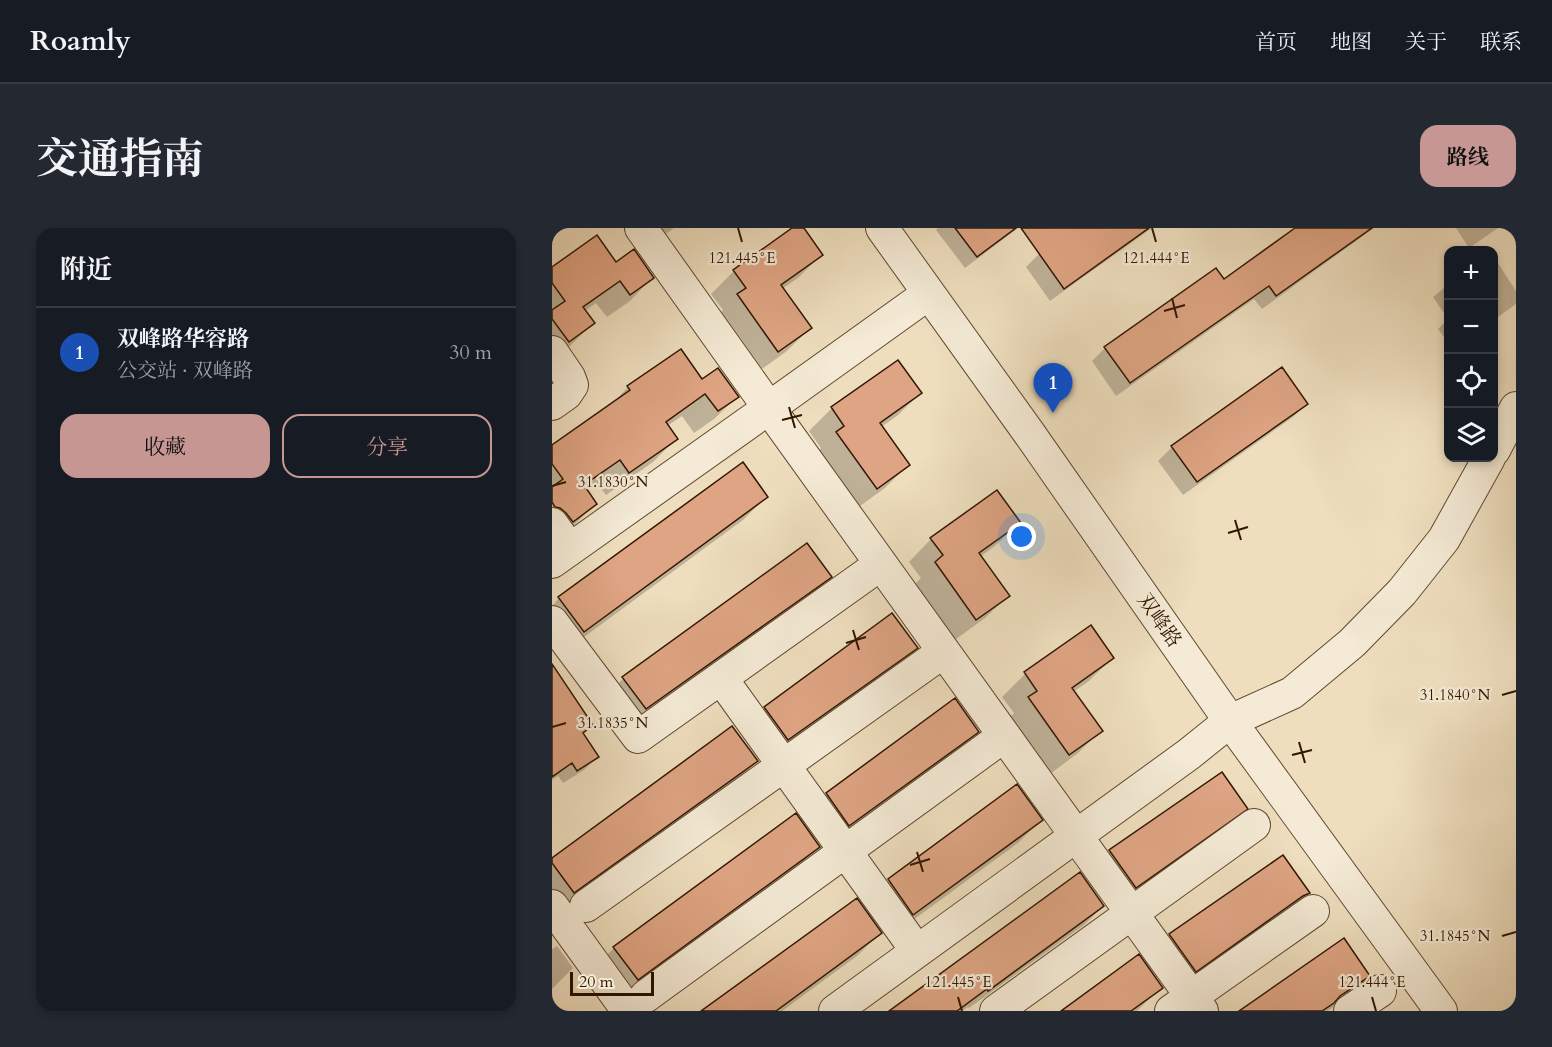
<!DOCTYPE html>
<html lang="zh">
<head>
<meta charset="utf-8">
<style>
	:root { --surface:#171b24; --page:#242831; --text:#f1f3f6; --muted:#9ea1a6; --line:#363941; --accent:#c59692 }
	body { margin:0; font-family:Cardo,"Noto Serif SC",serif; background:var(--page); color:var(--text) }
	.controls { position:absolute; right:18px; top:18px; display:grid; overflow:hidden; border-radius:12px; box-shadow:0 3px 9px #0003 }
	.controls button { width:54px; height:54px; display:grid; place-items:center; padding:0; border:0; border-bottom:2px solid var(--line); background:var(--surface); color:var(--text); font:30px sans-serif }
	.scale { position:absolute; left:18px; bottom:15px; width:84px; box-sizing:border-box; padding-left:6px; border:3px solid #311600; border-top:0; font-size:16px; line-height:21px; white-space:nowrap; color:#311600; -webkit-text-stroke:4px #f4ead5; paint-order:stroke }
	.you { position:absolute; left:470px; top:309px; width:21px; height:21px; margin:-15px; border:4px solid #fff; border-radius:50%; background:#1a73e8; box-shadow:0 0 0 9px #1a73e833 }
	.badge { display:grid; place-items:center; width:39px; height:39px; border-radius:50%; background:var(--accent); color:#fff; font-size:20px; font-weight:700 }
	.pin { position:absolute; translate:-50% -50px; filter:drop-shadow(0 2px 3px #0008) }
	.pin::after { content:''; position:absolute; top:32px; width:21px; height:18px; background:inherit; clip-path:polygon(0 0,100% 0,50% 100%) }
	.list { margin:0; padding:0; list-style:none }
	h2 { display:flex; justify-content:space-between; align-items:center; height:78px; margin:0; padding:0 24px; font-size:26px }
	h2 small { font-size:20px; font-weight:400; color:var(--muted) }
	.list li { display:grid; grid-template-columns:39px 1fr auto; gap:18px; align-items:center; box-sizing:border-box; height:90px; padding:0 24px; border-top:2px solid var(--line) }
	.list b { display:block; font-size:22px; white-space:nowrap }
	.list p { margin:0; font-size:20px; white-space:nowrap; color:var(--muted) }
	.list em { font-size:20px; font-style:normal; color:var(--muted) }
	.actions { display:flex; gap:12px; padding:18px 24px }
	.actions a { flex:1; padding:14px 0; border:2px solid var(--accent); border-radius:18px; text-align:center; font-size:21px; color:var(--accent) }
	.actions .main { background:var(--accent); color:#111 }
	.icon { flex:none; width:33px; height:33px; fill:none; stroke:currentColor; stroke-width:2; stroke-linecap:round; stroke-linejoin:round }
	.map { position:relative; flex:none; width:964px; height:783px; overflow:hidden; border-radius:18px }
	header { display:flex; align-items:center; gap:36px; box-sizing:border-box; height:84px; padding:0 30px; background:var(--surface); border-bottom:2px solid var(--line) }
	header strong { font-size:28px }
	nav { display:flex; gap:33px; margin-inline-start:auto; font-size:21px }
	.intro { display:flex; align-items:center; justify-content:space-between; box-sizing:border-box; height:144px; padding:0 36px }
	h1 { margin:0; font-size:42px }
	.button { padding:15px 27px; border-radius:18px; background:var(--accent); color:#111; font-size:21px; font-weight:700 }
	main { display:flex; gap:36px; padding:0 36px }
	aside { flex:1; background:var(--surface); border-radius:18px; box-shadow:0 3px 9px #0003 }
	.map>svg:first-child { display:block }
</style>
</head>
<body>
<header>
<strong>Roamly</strong>
<nav><a>首页</a><a>地图</a><a>关于</a><a>联系</a></nav>
</header>
<div class="intro"><h1>交通指南</h1><a class="button">路线</a></div>
<main>
<aside>
<h2>附近<small></small></h2>
<ul class="list">
<li><span class="badge" style="background:#1a4fb4">1</span><div><b>双峰路华容路</b><p>公交站 · 双峰路</p></div><em>30 m</em></li>
</ul>
<div class="actions"><a class="main">收藏</a><a>分享</a></div>
</aside>
<div class="map">
<svg width="964" height="783" viewBox="0 0 964 783">
	<rect width="100%" height="100%" fill="#eedebe"/>
	<filter id="stains"><feTurbulence type="fractalNoise" baseFrequency=".00333" numOctaves="4"/><feColorMatrix values="0 0 0 0 .2 0 0 0 0 .09 0 0 0 0 .02 0 0 0 .5 -.17"/></filter>
	<radialGradient id="worn" r=".72"><stop offset=".6" stop-color="#630" stop-opacity="0"/><stop offset="1" stop-color="#630" stop-opacity=".3"/></radialGradient>
	<path fill="#0003" d="M93 0H122L103 14Z
		M242 0H250L269 27 246 50 230 61 258 100 235 123 203 146 163 90 171 82 159 66 182 43Z
		M386 0H466L413 40 384 2Z
		M523 0H600L498 73 474 39 487 26Z
		M746 0H822L710 81 702 71 564 168 540 133 553 120 671 53Z
		M904 0H946L917 20Z
		M942 29 964 63V76L942 92Z
		M64 36 100 50 78 73 55 89 44 75 33 83 41 95 18 118 0 130V41Z
		M897 56V116L886 101 896 91 881 69Z
		M150 153 185 169 162 191 142 205 130 188 115 198 124 211 101 234 54 267 44 254 33 261 43 276 20 299 0 314V219L56 180 76 159Z
		M368 165 345 188 329 199 356 237 333 260 301 283 262 228 269 220 257 203 280 180Z
		M754 176 741 189 631 267 606 233 620 219Z
		M214 269 191 292 9 426 0 414V378L7 370Z
		M467 295 444 317 428 329 456 368 433 390 400 414 361 358 369 350 357 334 379 311Z
		M278 349 255 372 70 503 48 473 71 451Z
		M538 399 560 430 537 453 521 464 549 502 526 525 494 549 454 493 462 485 450 469 473 446Z
		M364 420 341 443 212 534 190 503 213 480Z
		M0 462 39 497 30 506 45 529 32 542 11 555 6 548 0 552Z
		M403 472 425 504 402 526 274 620 252 589 275 566Z
		M204 533 181 556 0 686V632Z
		M670 546 694 581 671 603 560 682 535 646 558 623Z
		M465 558 489 592 466 615 338 709 314 676 337 653Z
		M266 619 243 642 62 774 39 743 62 720Z
		M756 665 734 688 620 765 595 730 618 707Z
		M551 678 532 697 417 780 416 779 410 783H339Z
		M328 705 305 728 230 783H152Z
		M5 718 21 740 0 761V720L1 721Z
		M816 748 794 771 775 783H689Z
		M609 759 585 783H510Z"/>
	<path fill="#dea483" stroke="#311600" stroke-width="1.5" d="M240 0H252L271 27 229 57 260 100 226 124 185 66 194 60 181 42Z
		M403 0H464L425 29Z
		M469 0H597L512 61Z
		M743 0H820L724 68 717 58 578 155 552 119 664 40 672 51Z
		M45 7 64 34 82 21 102 50 78 67 68 53 31 79 43 95 17 114 0 91V82L13 73 0 55V39Z
		M129 121 150 151 166 140 187 169 166 183 153 166 114 194 126 211 77 245 68 232 32 257 45 276 21 294 14 285 8 280 3 279 0 274V259L11 251 0 236V217L78 162 75 158Z
		M346 132 370 165 328 195 358 237 325 261 284 204 292 198 279 179Z
		M730 139 756 176 645 254 619 218Z
		M191 234 216 269 32 404 6 369Z
		M445 262 469 295 427 325 458 368 424 392 383 334 391 327 378 310Z
		M255 315 280 349 94 481 70 449Z
		M340 385 366 420 236 512 212 479Z
		M539 397 562 430 520 460 551 503 517 527 476 469 485 463 472 444Z
		M0 436 41 497 31 505 47 529 25 543 20 535 0 549Z
		M403 470 427 504 297 598 274 565Z
		M180 498 206 533 22 665 0 635V630Z
		M670 544 696 581 584 660 557 622Z
		M465 556 491 592 361 687 336 651Z
		M244 585 268 619 86 752 61 719Z
		M731 627 758 665 751 668 644 744 617 706Z
		M528 644 552 678 436 763 435 761 405 783H337Z
		M305 670 330 705 224 783H149Z
		M792 710 818 748 788 768 782 775 770 783H687Z
		M587 726 611 760 579 783H509Z"/>
	<g fill="none" stroke-linecap="round" stroke-linejoin="round">
		<defs>
			<path id="street" d="M330 0 477 205 678 493 889 783
				M376 66 217 180 650 783
				M0 124 17 149 20 157 14 166 0 176
				M942 222 964 180
				M0 296 18 321
				M0 334 217 180 89 0
				M0 394 86 509 329 336
				M169 450 365 723
				M0 678 76 783
				M34 678 391 424
				M94 768 452 508
				M283 783 637 526 678 493 740 465 800 415 850 364 892 311 937 230
				M444 783 702 597
				M619 783 761 683
				M798 783 828 763"/>
		</defs>
		<use href="#street" stroke="#604830" stroke-width="34"/>
		<use href="#street" stroke="#f4ead5" stroke-width="32"/>
	</g>
	<path fill="none" stroke="#311600" stroke-width="2" d="M186 0 190 14M600 0 604 14M620 70 625 90M612 83 633 77M237 179 243 200M230 192 250 187M0 258 14 254M683 292 689 312M676 305 696 299M301 402 307 422M294 415 314 409M950 467 964 463M0 499 14 495M747 514 753 535M740 527 760 522M365 624 371 644M358 637 378 631M950 708 964 704M406 769 410 783M820 769 824 783"/>
	<g text-anchor="middle" stroke-width="4.5" stroke-linejoin="round" paint-order="stroke">
		<g font-size="20" fill="#311600" stroke="#f4ead5">
			<text transform="translate(608 392) rotate(55)" y="7">双峰路</text>
		</g>
	</g>
	<g font-size="15" text-anchor="middle" fill="#311600" stroke="#f4ead5" stroke-width="4.5" stroke-linejoin="round" paint-order="stroke">
		<text x="190" y="35">121.445°E</text>
		<text x="604" y="35">121.444°E</text>
		<text x="61" y="259">31.1830°N</text>
		<text x="903" y="472">31.1840°N</text>
		<text x="61" y="500">31.1835°N</text>
		<text x="903" y="713">31.1845°N</text>
		<text x="406" y="759">121.445°E</text>
		<text x="820" y="759">121.444°E</text>
	</g>
	<rect width="100%" height="100%" filter="url(#stains)"/>
	<rect width="100%" height="100%" fill="url(#worn)"/>
</svg>
<div class="controls">
<button>+</button>
<button>−</button>
<button><svg class="icon" aria-label="locate" viewBox="0 0 24 24"><circle cx="12" cy="12" r="6"/><path d="M12 2v4M12 18v4M2 12h4M18 12h4"/></svg></button>
<button><svg class="icon" aria-label="layers" viewBox="0 0 24 24"><path d="M12 4l9 5-9 5-9-5zM3 14l9 5 9-5"/></svg></button>
</div>
<div class="scale">20 m</div>
<div class="you"></div>
<div class="pin badge" style="left:501px;top:185px;background:#1a4fb4">1</div>
</div>
</main>
</body>
</html>
